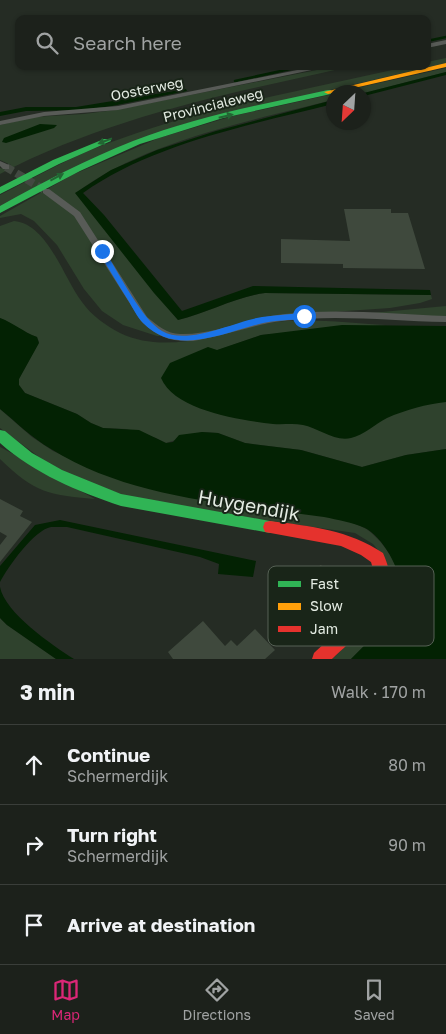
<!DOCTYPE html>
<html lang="en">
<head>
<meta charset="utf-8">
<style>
	:root { --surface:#1c211b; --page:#292e28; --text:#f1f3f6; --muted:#a0a3a3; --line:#3a3e3a; --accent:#db2777 }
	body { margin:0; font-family:"Golos Text",sans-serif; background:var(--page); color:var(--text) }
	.compass { position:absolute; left:326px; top:85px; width:45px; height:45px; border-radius:50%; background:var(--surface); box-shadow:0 1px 4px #0004; rotate:205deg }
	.stop { position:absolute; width:15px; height:15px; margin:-11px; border:4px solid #1a73e8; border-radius:50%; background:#fff }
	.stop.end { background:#1a73e8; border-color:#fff; box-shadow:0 1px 5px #0008 }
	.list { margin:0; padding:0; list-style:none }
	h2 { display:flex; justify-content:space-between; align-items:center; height:65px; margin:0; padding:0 20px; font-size:21px }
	h2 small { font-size:16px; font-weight:400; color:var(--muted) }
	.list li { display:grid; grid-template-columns:32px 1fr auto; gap:15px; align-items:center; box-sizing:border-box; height:80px; padding:0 20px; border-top:1px solid var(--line) }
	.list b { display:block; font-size:19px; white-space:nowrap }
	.list p { margin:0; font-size:16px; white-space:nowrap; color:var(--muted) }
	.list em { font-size:16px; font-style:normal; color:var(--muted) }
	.icon { flex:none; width:28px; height:28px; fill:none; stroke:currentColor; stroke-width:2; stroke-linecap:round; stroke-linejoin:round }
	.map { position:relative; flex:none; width:446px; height:659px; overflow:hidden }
	.search { position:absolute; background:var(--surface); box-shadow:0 1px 4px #0004; left:15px; right:15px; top:15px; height:55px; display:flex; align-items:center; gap:12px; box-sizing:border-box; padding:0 18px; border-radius:10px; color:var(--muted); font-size:19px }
	.sheet { height:305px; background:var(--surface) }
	nav { display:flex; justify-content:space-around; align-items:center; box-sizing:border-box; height:70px; border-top:1px solid var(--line); background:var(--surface); font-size:14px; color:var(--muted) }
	nav a { display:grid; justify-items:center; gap:2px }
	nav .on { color:var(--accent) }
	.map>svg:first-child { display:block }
</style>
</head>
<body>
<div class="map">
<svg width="446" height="659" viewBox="0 0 446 659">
	<rect width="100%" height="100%" fill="#252c24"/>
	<path fill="#2f422d" d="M446 58V63L180 125 0 207V195C39 175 78 153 120 139 211 106 315 88 410 66H427V62Z
		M337 66H353C232 93 111 116 0 174V168L5 169 11 165 0 160V125L34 117 84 114 115 110Z
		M446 68V72L364 93 339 92Z
		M333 94V100C253 120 142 142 76 193L178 320C208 313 235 297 265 293L431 295 432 299 420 303 390 308 273 316 215 331 188 335 157 336 123 325 102 311 84 289 57 245 34 221 21 214 0 218V216L72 175 159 138 233 116Z
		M14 221C48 224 64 279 82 302 92 316 105 325 120 333 171 357 225 329 276 322 312 318 350 323 386 325L261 335 218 350 446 377V449L406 455 362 467 301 450 245 443 218 433 202 432 166 443 156 438 126 429 103 428 91 423 77 414 25 393 19 385V379L39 342 37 337C23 332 13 324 0 318V226Z
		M446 306V318L350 315Z
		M0 409 32 437 53 451 95 470 348 521C354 524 363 526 369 531 387 545 411 580 399 604 388 626 367 642 351 659H332L384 609 392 592 393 580 389 568 383 556 373 544 355 533 251 518 126 496 58 471 0 428Z
		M0 447 4 449 95 499C48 495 35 493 0 459Z
		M0 618 7 625 56 659H0Z"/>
	<path fill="#032203" d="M446 72V75L364 96V93Z
		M186 89 187 91 112 106 80 110 26 111 0 116V112L26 107H76Z
		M333 100V104C253 124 151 144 83 193L104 215 182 311 253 286 430 290 431 295 265 293C235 297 208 313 178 320L154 293 75 193 111 170 157 150 216 131Z
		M40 124 57 125 54 128 6 143 2 142 4 138Z
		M0 318C14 323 23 332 37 337L39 343 19 379V385L25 393 77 414 91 423 103 428 139 430 166 443 173 442 179 435 202 432 218 433 245 443 301 450 362 467 406 455 446 449V659H351C367 642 388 626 399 604 409 582 385 538 365 528 352 522 338 520 324 517 233 504 131 499 51 449 32 438 17 423 0 409Z
		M342 325 446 326V402C427 404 405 410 387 418 375 424 364 435 351 438 335 442 318 428 303 425 293 423 283 425 273 424 241 420 175 411 161 378L170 363 208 347 217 350 261 335Z
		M60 520 256 561 253 577 218 574 219 564 200 557 67 527C62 527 56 527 51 527 34 530 8 567 0 582V566L35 525Z
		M0 587C5 613 52 645 74 659H56L7 625 0 618Z"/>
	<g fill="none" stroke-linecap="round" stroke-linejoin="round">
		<path stroke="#032203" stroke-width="2.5" d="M427 41 446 37
			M235 81 304 66"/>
	</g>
	<path fill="#3f493d" d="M344 209H391V213H408L425 269 343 268V264L281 263V239L350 241Z
		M0 499 23 511 20 516 32 522 0 562V545L7 536 0 532Z
		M320 565 354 578 349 595 346 594 344 601 337 598 336 602 323 597 311 604 306 618 293 613 294 608 279 602 288 577 314 586Z
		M203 621 225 646 231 640 237 646 255 629 275 650 265 659H173L168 652Z"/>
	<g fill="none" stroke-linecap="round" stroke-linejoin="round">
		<path stroke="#424941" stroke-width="8" stroke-dasharray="8 4" stroke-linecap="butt" d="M6 167 46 191"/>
		<path fill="#585b57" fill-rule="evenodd" d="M446 40V44L427 48V44Z
			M317 66H331L118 110 44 116 0 125V121L44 112 118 106Z
			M0 161 9 165V169H3L0 166Z
			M43 189H49L80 212 147 317C157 325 167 334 180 334 216 335 250 317 285 314 338 308 393 314 446 316V322C392 321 336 314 282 321 252 325 224 336 193 341 171 342 157 337 141 321L74 216 43 193Z"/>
		<path fill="#30b455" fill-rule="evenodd" d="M328 90H331V94L223 118 140 144 80 171 0 213V206C43 182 87 159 133 141 196 117 263 104 328 90Z
			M104 139H110L111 141 59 164 0 194V187L53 160Z
			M0 430 5 431 32 453 62 470 121 494 270 521 275 522 277 527 275 532 270 533 121 506C77 491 35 474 0 443Z"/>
		<path fill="#ff9f0a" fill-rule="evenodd" d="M446 63V67L328 94 324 92Z"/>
		<path fill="#e5322d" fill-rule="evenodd" d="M270 521C310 526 349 530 383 553 387 562 392 577 390 587 385 613 351 641 332 659H312L314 653C328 640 373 603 375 585 376 578 373 569 371 562L361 555 341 546 265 532 263 527 265 522Z"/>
	</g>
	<defs><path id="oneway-solid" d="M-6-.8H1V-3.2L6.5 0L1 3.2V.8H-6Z" transform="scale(1.25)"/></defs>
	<g fill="#236533">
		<use href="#oneway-solid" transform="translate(226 116) rotate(-13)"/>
		<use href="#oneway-solid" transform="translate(105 141) rotate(159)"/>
		<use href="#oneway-solid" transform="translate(57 177) rotate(-28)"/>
	</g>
	<path fill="#1a73e8" d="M99 250H104C118 271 141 319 162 331 188 346 235 321 262 317 276 315 291 314 304 313L308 316 304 319C290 320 273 320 259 324 220 334 176 356 143 323 137 317 133 308 128 300 118 284 108 268 98 251Z"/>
	<g text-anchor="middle" stroke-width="4" stroke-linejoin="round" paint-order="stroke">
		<g font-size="14" fill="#e4ece3" stroke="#192518">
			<text transform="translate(147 89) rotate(-11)" y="5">Oosterweg</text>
			<text transform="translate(213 105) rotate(-14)" y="5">Provincialeweg</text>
		</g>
		<g font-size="19" fill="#e4ece3" stroke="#192518">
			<text transform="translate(249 505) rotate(10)" y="7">Huygendijk</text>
		</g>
	</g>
	<rect x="268" y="566" width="166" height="80" rx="8" fill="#192518" stroke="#566155" stroke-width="1"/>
	<rect x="278" y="581" width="23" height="6" fill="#30b455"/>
	<rect x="278" y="603" width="23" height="7" fill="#ff9f0a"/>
	<rect x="278" y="626" width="23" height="6" fill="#e5322d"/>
	<g font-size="14" fill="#e4ece3">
		<text x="310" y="589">Fast</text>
		<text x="310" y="611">Slow</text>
		<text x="310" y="634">Jam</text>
	</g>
</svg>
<svg class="compass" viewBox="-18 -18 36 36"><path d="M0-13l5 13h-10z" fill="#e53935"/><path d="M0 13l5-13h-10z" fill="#a0a3a3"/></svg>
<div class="stop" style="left:304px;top:316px"></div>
<div class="stop end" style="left:102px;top:251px"></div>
<div class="search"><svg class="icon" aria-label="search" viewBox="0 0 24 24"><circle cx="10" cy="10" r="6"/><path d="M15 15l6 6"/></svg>Search here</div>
</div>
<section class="sheet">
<h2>3 min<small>Walk · 170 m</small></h2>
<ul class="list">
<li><svg class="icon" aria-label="ahead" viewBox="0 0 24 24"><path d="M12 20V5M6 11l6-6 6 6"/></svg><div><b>Continue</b><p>Schermerdijk</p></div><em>80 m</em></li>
<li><svg class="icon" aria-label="right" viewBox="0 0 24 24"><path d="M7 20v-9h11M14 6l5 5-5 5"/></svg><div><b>Turn right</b><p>Schermerdijk</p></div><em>90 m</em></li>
<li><svg class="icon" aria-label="arrive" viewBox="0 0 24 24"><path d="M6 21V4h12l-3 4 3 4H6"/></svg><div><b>Arrive at destination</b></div></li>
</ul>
</section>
<nav>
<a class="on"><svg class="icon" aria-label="map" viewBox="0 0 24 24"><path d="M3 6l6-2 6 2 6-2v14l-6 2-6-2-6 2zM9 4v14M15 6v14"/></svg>Map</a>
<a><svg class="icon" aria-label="directions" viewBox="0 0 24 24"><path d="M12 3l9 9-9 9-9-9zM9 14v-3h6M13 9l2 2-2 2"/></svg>Directions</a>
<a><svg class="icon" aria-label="saved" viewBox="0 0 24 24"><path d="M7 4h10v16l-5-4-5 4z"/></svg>Saved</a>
</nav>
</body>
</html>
